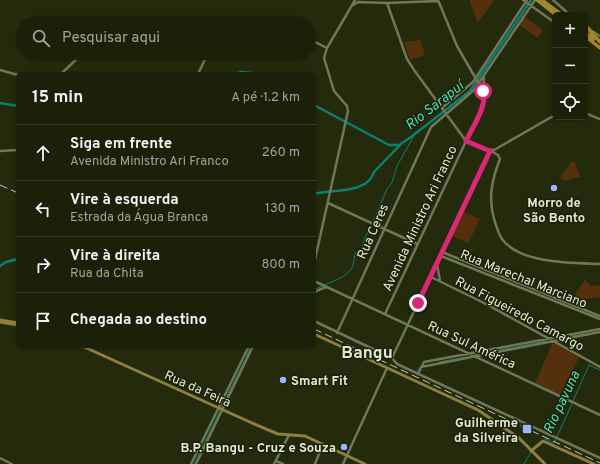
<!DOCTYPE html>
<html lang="pt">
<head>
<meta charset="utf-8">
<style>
	:root { --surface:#1b2009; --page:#242812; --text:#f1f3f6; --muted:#a0a39c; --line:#393e2a }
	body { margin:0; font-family:Overpass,sans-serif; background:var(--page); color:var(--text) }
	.controls { position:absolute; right:12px; top:12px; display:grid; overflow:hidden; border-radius:6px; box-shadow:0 1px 3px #0004 }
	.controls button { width:36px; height:36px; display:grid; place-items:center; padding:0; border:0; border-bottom:1px solid var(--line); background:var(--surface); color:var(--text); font:20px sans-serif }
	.stop { position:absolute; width:12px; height:12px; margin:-9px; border:3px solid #db2777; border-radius:50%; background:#fff }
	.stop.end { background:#db2777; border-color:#fff; box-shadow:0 1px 4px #0008 }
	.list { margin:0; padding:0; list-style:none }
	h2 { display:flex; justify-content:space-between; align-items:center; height:52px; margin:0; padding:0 16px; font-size:17px }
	h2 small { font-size:13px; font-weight:400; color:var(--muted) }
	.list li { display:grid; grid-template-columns:26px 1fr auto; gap:12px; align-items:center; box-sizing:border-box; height:56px; padding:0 16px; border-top:1px solid var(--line) }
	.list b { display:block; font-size:15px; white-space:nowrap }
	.list p { margin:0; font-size:13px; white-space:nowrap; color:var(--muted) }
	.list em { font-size:13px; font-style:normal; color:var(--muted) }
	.icon { flex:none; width:22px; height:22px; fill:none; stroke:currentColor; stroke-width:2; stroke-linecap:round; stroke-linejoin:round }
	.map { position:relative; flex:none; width:600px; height:464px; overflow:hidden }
	.search { position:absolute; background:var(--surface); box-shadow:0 1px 3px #0004; left:16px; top:16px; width:300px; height:44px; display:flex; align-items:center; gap:10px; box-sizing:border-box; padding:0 14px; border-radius:22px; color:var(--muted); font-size:15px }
	.panel { position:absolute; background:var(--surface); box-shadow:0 1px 3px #0004; left:16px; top:72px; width:300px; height:276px; border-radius:6px }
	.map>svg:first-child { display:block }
</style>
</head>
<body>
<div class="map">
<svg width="600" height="464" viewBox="0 0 600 464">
	<rect width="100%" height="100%" fill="#242b0c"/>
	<path fill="#54300c" d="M469 0H494L478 23Z
		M525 17 543 30 538 38 519 25Z
		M420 40 425 55 410 60 404 42Z
		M572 161 575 162 580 177 564 181 560 177Z
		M463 211 480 219 468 243 452 236Z
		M585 280 591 286 600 285V297L577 300 576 293Z
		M552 344H555L579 357 560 395 535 383Z"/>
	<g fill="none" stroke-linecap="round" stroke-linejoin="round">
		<path stroke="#0c7f70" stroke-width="1" d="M373 222 387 189 392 183 397 166 415 134
			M314 290C327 282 343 281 352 268 354 263 354 257 356 252H361L365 237 372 225
			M556 339 584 334
			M475 355 546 341
			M246 357 251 346
			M439 362 467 357
			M417 371 419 368
			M573 401 589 365 600 370
			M221 408 245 360
			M544 441 545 439 554 443 572 404
			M194 464 220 411
			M524 464 531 452"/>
		<path stroke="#0c7f70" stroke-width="2.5" d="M233 74 242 72 260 74
			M0 103 18 106
			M314 105 389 145H399L411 137 470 91 531 0
			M314 194C332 189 368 194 374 172L401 144
			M0 266 6 262 18 259"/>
		<path stroke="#6e7756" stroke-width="2.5" d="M523 0 554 22
			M553 0 570 15
			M387 3 438 1
			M353 5 358 2 387 3 407 59 414 70 466 141 485 149 494 150 555 115
			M592 31 600 36
			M309 39 327 48
			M117 53C131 61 148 59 162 53
			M0 70 18 75
			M61 74 83 53
			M198 74 208 53
			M483 88 484 78
			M442 108 473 82 527 0
			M585 113 600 119
			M0 151 18 150
			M491 151 498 155 500 159C492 179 488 198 494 219 496 225 498 233 502 239 520 264 573 263 600 264
			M328 203 417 244
			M442 252 600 316
			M441 256 600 319
			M314 264 348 111 347 106 334 91 324 58 327 48 355 0
			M437 264 440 281
			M431 277 486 304 600 367
			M314 281 600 415
			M314 292 326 287
			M567 301 581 302
			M385 314 474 124 483 104V91L457 46 438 0
			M314 321 392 358 397 364 600 458
			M337 333 431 127 474 90 535 0
			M392 358 490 151
			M421 367 600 332
			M418 374 424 362 600 329
			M0 458 12 464
			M276 461 283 464
			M191 464 249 346
			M196 464 253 346
			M274 464 289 435
			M315 464 323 444
			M343 464 387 368"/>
		<path stroke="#8d7f3f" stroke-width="3" d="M0 320 18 323
			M0 322 18 325
			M314 334 478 410 519 438 545 464
			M82 346 252 423 278 434 305 436 365 464
			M531 451 543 441 594 464"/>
		<path stroke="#a1852f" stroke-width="3.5" d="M537 0 556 15
			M542 0 562 15
			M554 22 555 23
			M587 27 600 42
			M585 32 594 39
			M585 36 600 48"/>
		<path stroke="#c2c9b4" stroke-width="1" stroke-dasharray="8 4" stroke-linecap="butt" d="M0 185 18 193
			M314 329 600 463"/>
	</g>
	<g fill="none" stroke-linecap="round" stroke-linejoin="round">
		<path stroke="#db2777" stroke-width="5" d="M418 303 490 151 466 141C472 128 488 105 483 91"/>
	</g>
	<g fill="#9bb4fd" stroke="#1b2103" stroke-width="1.5">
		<circle cx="554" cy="188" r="4"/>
		<circle cx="283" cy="380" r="4"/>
		<rect x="522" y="424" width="10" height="10" rx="2"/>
		<circle cx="344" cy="447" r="4"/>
	</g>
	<g text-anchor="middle" stroke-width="3" stroke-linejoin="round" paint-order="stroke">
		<g font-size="13" font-weight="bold" fill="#e1e7d5" stroke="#1b2103" text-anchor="end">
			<text x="554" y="207" text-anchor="middle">Morro de<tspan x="554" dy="15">São Bento</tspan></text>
			<text x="291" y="385" text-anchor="start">Smart Fit</text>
			<text x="518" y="427">Guilherme<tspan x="518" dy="15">da Silveira</tspan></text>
			<text x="336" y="452">B.P. Bangu - Cruz e Souza</text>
		</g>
		<g font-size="13" fill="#e1e7d5" stroke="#1b2103">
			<text transform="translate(419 218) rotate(-65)" y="5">Avenida Ministro Ari Franco</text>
			<text transform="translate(372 231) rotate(-66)" y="5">Rua Ceres</text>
			<text transform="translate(524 278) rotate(22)" y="5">Rua Marechal Marciano</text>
			<text transform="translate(520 313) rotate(28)" y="5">Rua Figueiredo Camargo</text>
			<text transform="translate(472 344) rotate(25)" y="5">Rua Sul América</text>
			<text transform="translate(198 388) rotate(24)" y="5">Rua da Feira</text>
		</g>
		<g font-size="14" font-style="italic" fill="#50ddc5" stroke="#1b2103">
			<text transform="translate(434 105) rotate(-38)" y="5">Rio Sarapuí</text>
			<text transform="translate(561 402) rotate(-65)" y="5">Rio pavuna</text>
		</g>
		<g font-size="17" font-weight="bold" fill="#e1e7d5" stroke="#1b2103">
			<text x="367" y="358">Bangu</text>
		</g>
	</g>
</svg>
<div class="controls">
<button>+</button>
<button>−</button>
<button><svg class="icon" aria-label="locate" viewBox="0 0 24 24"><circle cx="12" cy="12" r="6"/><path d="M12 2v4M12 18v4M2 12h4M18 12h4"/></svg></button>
</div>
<div class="stop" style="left:483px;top:91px"></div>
<div class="stop end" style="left:418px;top:303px"></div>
<div class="search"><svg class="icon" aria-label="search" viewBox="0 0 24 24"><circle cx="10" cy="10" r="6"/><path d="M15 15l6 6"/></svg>Pesquisar aqui</div>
<section class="panel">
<h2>15 min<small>A pé · 1.2 km</small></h2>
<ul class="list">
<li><svg class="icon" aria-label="ahead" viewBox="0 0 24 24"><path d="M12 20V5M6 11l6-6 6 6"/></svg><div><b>Siga em frente</b><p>Avenida Ministro Ari Franco</p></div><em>260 m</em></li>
<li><svg class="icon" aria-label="left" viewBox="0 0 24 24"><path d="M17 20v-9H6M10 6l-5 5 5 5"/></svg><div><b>Vire à esquerda</b><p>Estrada da Água Branca</p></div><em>130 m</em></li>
<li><svg class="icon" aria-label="right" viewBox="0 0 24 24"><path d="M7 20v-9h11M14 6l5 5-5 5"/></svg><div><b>Vire à direita</b><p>Rua da Chita</p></div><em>800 m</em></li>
<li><svg class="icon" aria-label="arrive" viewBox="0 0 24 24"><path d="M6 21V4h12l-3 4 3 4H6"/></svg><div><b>Chegada ao destino</b></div></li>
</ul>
</section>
</div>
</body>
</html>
